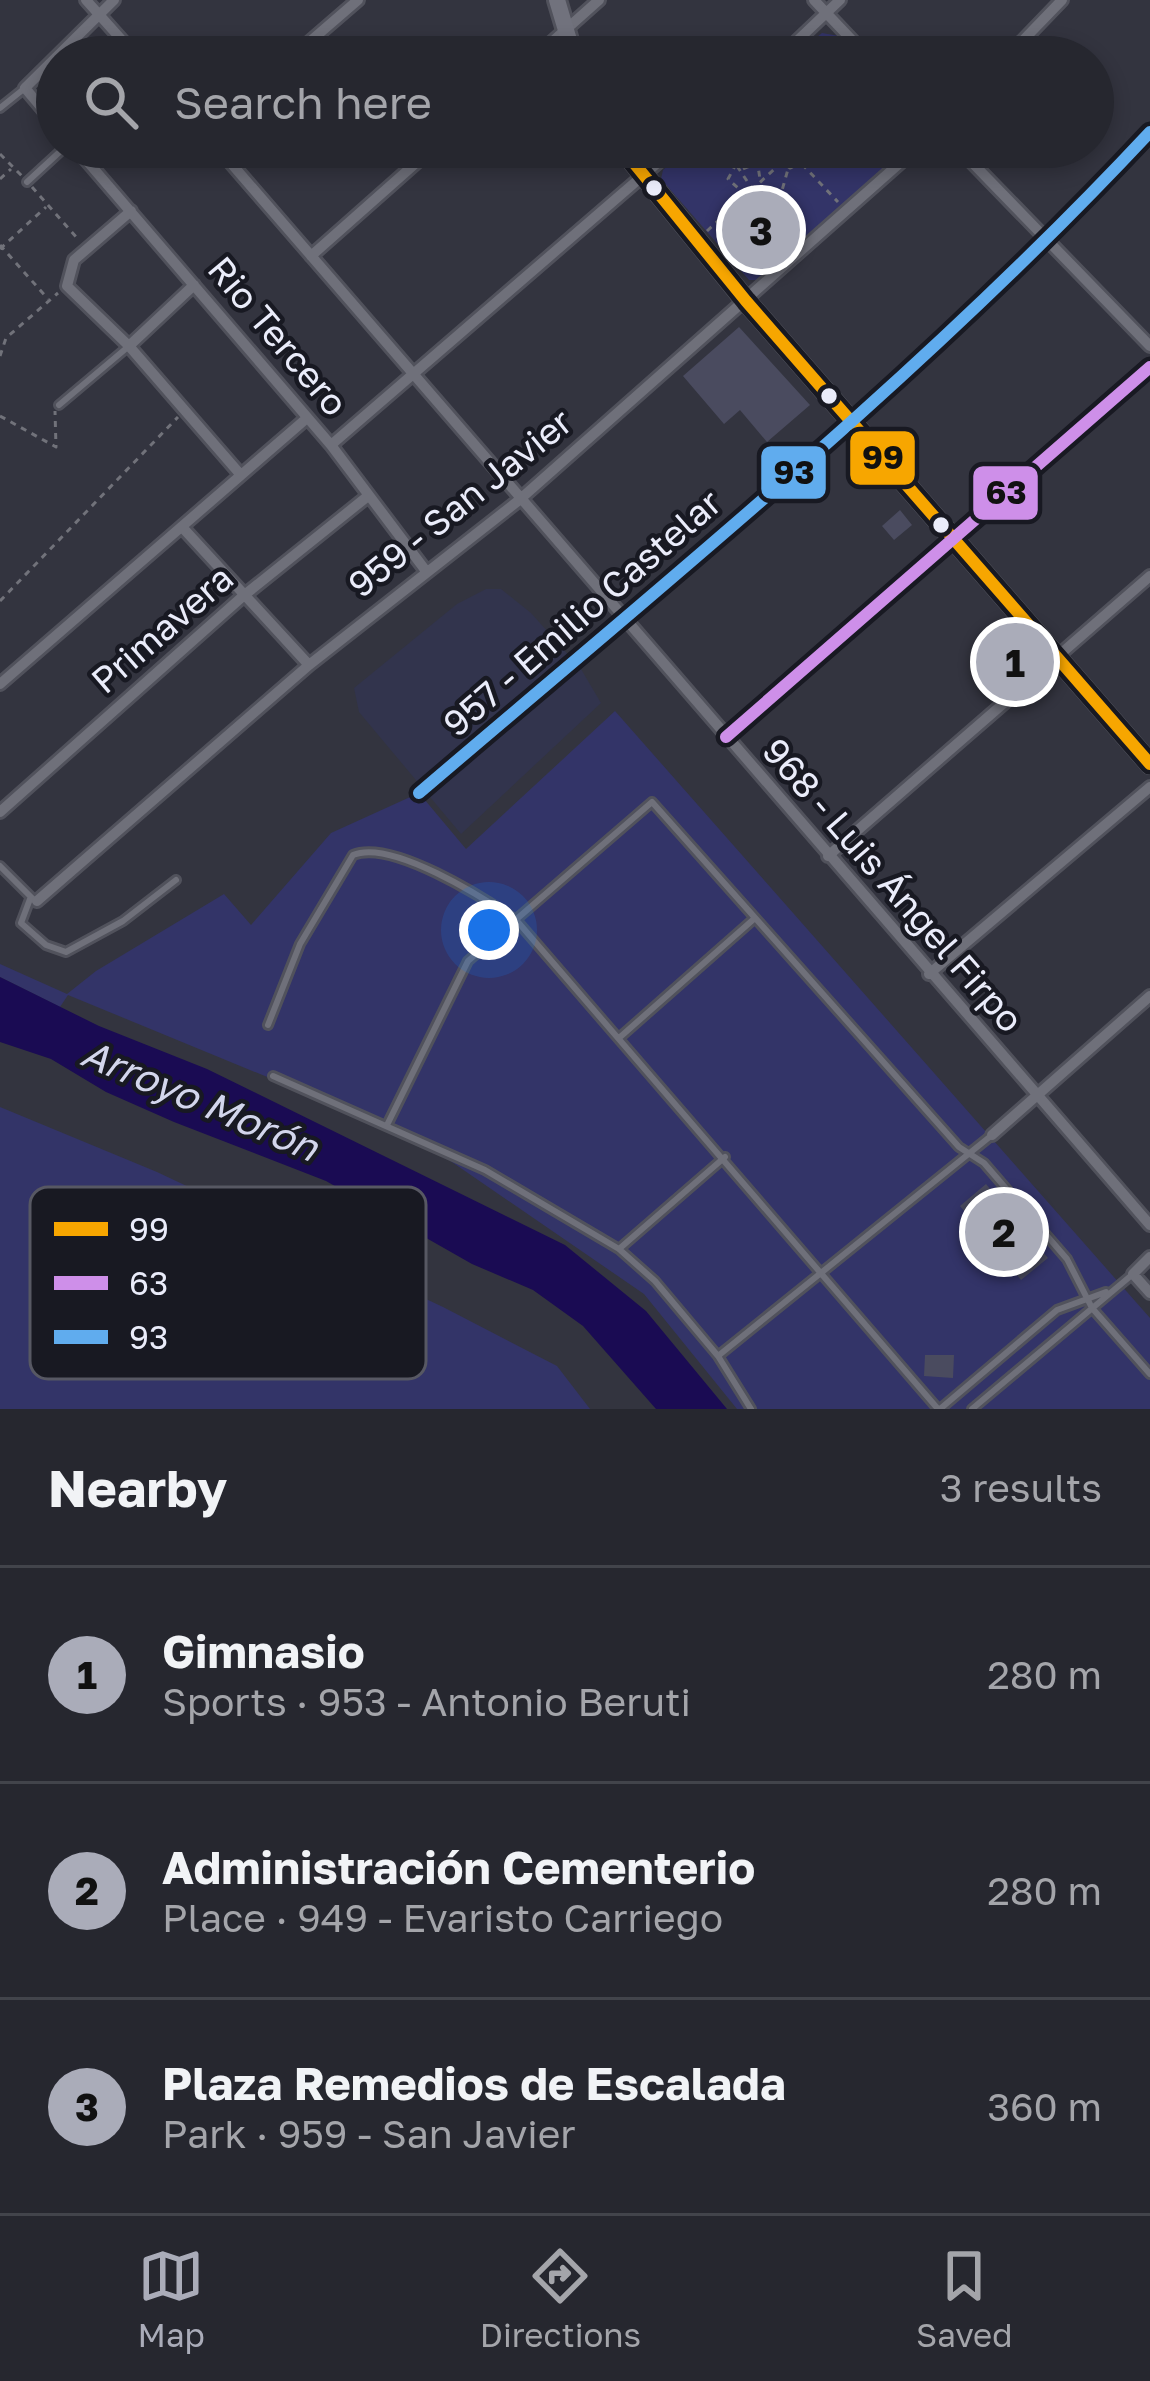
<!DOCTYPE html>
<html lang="en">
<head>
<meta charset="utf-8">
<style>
	:root { --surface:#26272f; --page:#2e2f37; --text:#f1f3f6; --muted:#a4a5aa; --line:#42444b; --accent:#aaacb9 }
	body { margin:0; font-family:"Golos Text",sans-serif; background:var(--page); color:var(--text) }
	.you { position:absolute; left:489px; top:930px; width:42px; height:42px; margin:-30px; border:9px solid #fff; border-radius:50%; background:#1a73e8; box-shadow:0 0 0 18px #1a73e833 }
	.badge { display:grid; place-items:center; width:78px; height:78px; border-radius:50%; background:var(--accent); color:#111; font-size:39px; font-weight:700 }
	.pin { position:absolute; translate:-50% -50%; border:6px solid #fff; box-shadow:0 3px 12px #0006 }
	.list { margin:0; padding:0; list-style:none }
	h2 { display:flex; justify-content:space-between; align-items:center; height:156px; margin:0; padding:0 48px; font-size:51px }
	h2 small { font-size:39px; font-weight:400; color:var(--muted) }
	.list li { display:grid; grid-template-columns:78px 1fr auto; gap:36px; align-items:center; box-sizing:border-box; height:216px; padding:0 48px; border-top:3px solid var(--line) }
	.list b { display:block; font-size:45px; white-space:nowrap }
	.list p { margin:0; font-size:39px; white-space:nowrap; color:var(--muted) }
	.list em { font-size:39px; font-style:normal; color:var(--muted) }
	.icon { flex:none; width:66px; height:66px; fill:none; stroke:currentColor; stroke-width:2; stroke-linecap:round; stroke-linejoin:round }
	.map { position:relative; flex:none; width:1150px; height:1409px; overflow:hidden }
	.search { position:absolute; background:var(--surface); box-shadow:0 6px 18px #0003; left:36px; right:36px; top:36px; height:132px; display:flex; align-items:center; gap:30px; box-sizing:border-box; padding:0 42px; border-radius:66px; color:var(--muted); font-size:45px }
	.sheet { height:804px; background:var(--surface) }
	nav { display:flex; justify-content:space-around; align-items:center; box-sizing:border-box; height:168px; border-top:3px solid var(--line); background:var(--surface); font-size:33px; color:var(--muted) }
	nav a { display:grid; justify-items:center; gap:6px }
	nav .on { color:var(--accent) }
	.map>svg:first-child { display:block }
</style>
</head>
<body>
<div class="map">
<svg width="1150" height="1409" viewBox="0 0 1150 1409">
	<rect width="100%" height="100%" fill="#33343f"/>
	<path fill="#32344d" d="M486 589H501L531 613 581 669 601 703 461 834 359 712 354 688 457 604Z"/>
	<path fill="#333468" d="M822 33 839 36 858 57H793Z
		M689 147H907L762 280H749L661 179 663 170Z
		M615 711 1150 1318V1409H737L644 1294 449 1160 374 1121 68 995 60 1007 0 977V964L67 994 96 971 224 894 251 925 331 833 419 793 466 849Z
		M0 1107 157 1172 443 1307 557 1366 590 1409H0Z"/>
	<path fill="#1a0b53" d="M0 977 99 1026 207 1069 565 1245 646 1311 727 1409H656L583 1326 533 1290 472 1264 326 1181 174 1122 106 1092 51 1059 0 1042Z"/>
	<path fill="#4a4b5f" d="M739 327 810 405 767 442 740 410 724 424 683 376Z
		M900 510 912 525 894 540 882 526Z
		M1019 645 1030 657V666L1008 686 992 668Z
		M986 1184 1048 1258 1021 1280 960 1206Z
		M925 1355H954L953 1378 924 1376Z"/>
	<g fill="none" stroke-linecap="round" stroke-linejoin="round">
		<defs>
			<path id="lane" d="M0 108 25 88
				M27 182 65 147
				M59 405 129 346
				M0 866 34 900
				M30 899 21 923 46 945 66 952 123 921 176 880
				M268 1025 300 944 353 855C391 839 483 897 517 921L938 1409
				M619 1038 755 918
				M273 1076 485 1170 619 1249 655 1281 718 1356
				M388 1123 468 961 652 802 959 1147 984 1163 1067 1259 1092 1308 1150 1374
				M619 1249 725 1157
				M751 1409 718 1356 992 1135
				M940 1409 1057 1310 1106 1292
				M972 1409 1133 1274"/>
			<path id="street" d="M86 0 137 57
				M814 0 868 57
				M292 57 358 0
				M535 57 599 0
				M780 57 840 0
				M1007 57 1062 0
				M57 126 25 88 114 0
				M75 147 331 445 426 571
				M217 147 1150 1225
				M957 147 1150 346
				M131 211 74 260 67 286 129 346 240 474
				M311 256 434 147
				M129 346 194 285
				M331 445 676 147
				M182 527 309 665
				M0 684 307 418
				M726 737 1150 367
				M419 793C668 580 926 372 1150 132
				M0 812 242 597 368 496
				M828 856 1150 576
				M37 901 309 665 518 501 918 147
				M929 974 1150 787
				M992 1135 1150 996
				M1150 1257 1133 1274 1150 1293"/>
			<path id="secondary" d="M557 0 574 57
				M621 147 746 301 1150 764"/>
		</defs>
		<use href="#lane" stroke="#51525c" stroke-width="12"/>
		<use href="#street" stroke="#51525c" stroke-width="16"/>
		<use href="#secondary" stroke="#51525c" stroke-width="22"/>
		<path stroke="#71727a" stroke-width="3" stroke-dasharray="6 6" stroke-linecap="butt" d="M819 57 837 43
			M722 147 742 153 775 149
			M755 147 760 179
			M777 147 778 159 790 168 805 162 807 147
			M810 149 822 147
			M742 153 728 179 745 194
			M0 154 22 176
			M802 164 838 202
			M737 166 751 187
			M743 169 761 161
			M0 179 11 169
			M32 187 78 239
			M776 212 788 169
			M764 224a9 9 0 1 1 18 0a9 9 0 1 1-18 0Z
			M707 231 781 163
			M0 245 48 299
			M0 249 46 207
			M760 271 771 232
			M0 356 6 338 58 293
			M0 416 56 447 55 411
			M0 601 178 417"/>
		<use href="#lane" stroke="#6f707a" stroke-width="6"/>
		<use href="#street" stroke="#6f707a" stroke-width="10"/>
		<use href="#secondary" stroke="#71727d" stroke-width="16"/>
		<defs>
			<path id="bus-1" d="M621 147 746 301 1150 764"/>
			<path id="bus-2" d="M726 737 1150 367"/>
			<path id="bus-3" d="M419 793C668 580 926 372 1150 132"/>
		</defs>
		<use href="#bus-1" stroke="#181922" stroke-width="21"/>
		<use href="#bus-2" stroke="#181922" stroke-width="21"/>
		<use href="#bus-3" stroke="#181922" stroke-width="21"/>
		<use href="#bus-1" stroke="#f7a600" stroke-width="12"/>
		<use href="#bus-2" stroke="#ce8fe9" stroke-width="12"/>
		<use href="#bus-3" stroke="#60acee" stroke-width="12"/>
	</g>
	<g fill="#eaecfa" stroke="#181922" stroke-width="4.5">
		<circle cx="654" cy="188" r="10"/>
		<circle cx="829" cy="396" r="10"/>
		<circle cx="941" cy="525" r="10"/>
	</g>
	<g text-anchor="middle" stroke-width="9" stroke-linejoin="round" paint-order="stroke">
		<g font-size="36" fill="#eaecfa" stroke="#181922">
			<text transform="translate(278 336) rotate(50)" y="13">Rio Tercero</text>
			<text transform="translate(460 503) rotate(-39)" y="13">959 - San Javier</text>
			<text transform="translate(582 613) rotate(-41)" y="13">957 - Emilio Castelar</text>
			<text transform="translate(162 629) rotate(-41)" y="13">Primavera</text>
			<text transform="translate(893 885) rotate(49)" y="13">968 - Luis Ángel Firpo</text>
		</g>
		<g font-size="39" font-style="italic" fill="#d3d6ec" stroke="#181922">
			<text transform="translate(200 1100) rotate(23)" y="14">Arroyo Morón</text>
		</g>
	</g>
	<rect x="30" y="1187" width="396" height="192" rx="18" fill="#181922" stroke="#575863" stroke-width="3"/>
	<rect x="54" y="1222" width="54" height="14" fill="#f7a600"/>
	<rect x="54" y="1276" width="54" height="14" fill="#ce8fe9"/>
	<rect x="54" y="1330" width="54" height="14" fill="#60acee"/>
	<g font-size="33" fill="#eaecfa">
		<text x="129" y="1241">99</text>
		<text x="129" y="1295">63</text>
		<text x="129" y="1349">93</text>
	</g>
	<g stroke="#181922" stroke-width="4.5">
		<rect x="848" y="429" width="69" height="58" rx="12" fill="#f7a600"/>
		<rect x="759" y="444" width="69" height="57" rx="12" fill="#60acee"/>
		<rect x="971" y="464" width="69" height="58" rx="12" fill="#ce8fe9"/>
	</g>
	<g font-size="33" text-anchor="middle" font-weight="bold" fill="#111">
		<text x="883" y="469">99</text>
		<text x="794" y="484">93</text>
		<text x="1006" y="504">63</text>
	</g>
</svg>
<div class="you"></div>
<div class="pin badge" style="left:1015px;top:662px">1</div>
<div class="pin badge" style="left:1004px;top:1232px">2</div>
<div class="pin badge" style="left:761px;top:230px">3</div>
<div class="search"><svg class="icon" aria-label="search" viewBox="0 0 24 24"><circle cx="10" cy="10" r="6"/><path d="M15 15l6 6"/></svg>Search here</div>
</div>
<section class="sheet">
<h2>Nearby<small>3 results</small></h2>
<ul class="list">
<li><span class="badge">1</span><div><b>Gimnasio</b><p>Sports · 953 - Antonio Beruti</p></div><em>280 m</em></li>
<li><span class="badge">2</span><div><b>Administración Cementerio</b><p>Place · 949 - Evaristo Carriego</p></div><em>280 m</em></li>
<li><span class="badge">3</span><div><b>Plaza Remedios de Escalada</b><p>Park · 959 - San Javier</p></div><em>360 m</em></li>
</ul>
</section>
<nav>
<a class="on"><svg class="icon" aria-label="map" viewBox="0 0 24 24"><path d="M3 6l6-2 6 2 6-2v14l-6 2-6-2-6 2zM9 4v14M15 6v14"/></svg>Map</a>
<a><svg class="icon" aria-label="directions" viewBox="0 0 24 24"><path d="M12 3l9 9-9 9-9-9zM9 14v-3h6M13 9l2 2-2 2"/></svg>Directions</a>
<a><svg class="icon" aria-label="saved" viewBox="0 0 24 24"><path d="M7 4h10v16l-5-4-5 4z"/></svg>Saved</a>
</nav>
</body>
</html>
